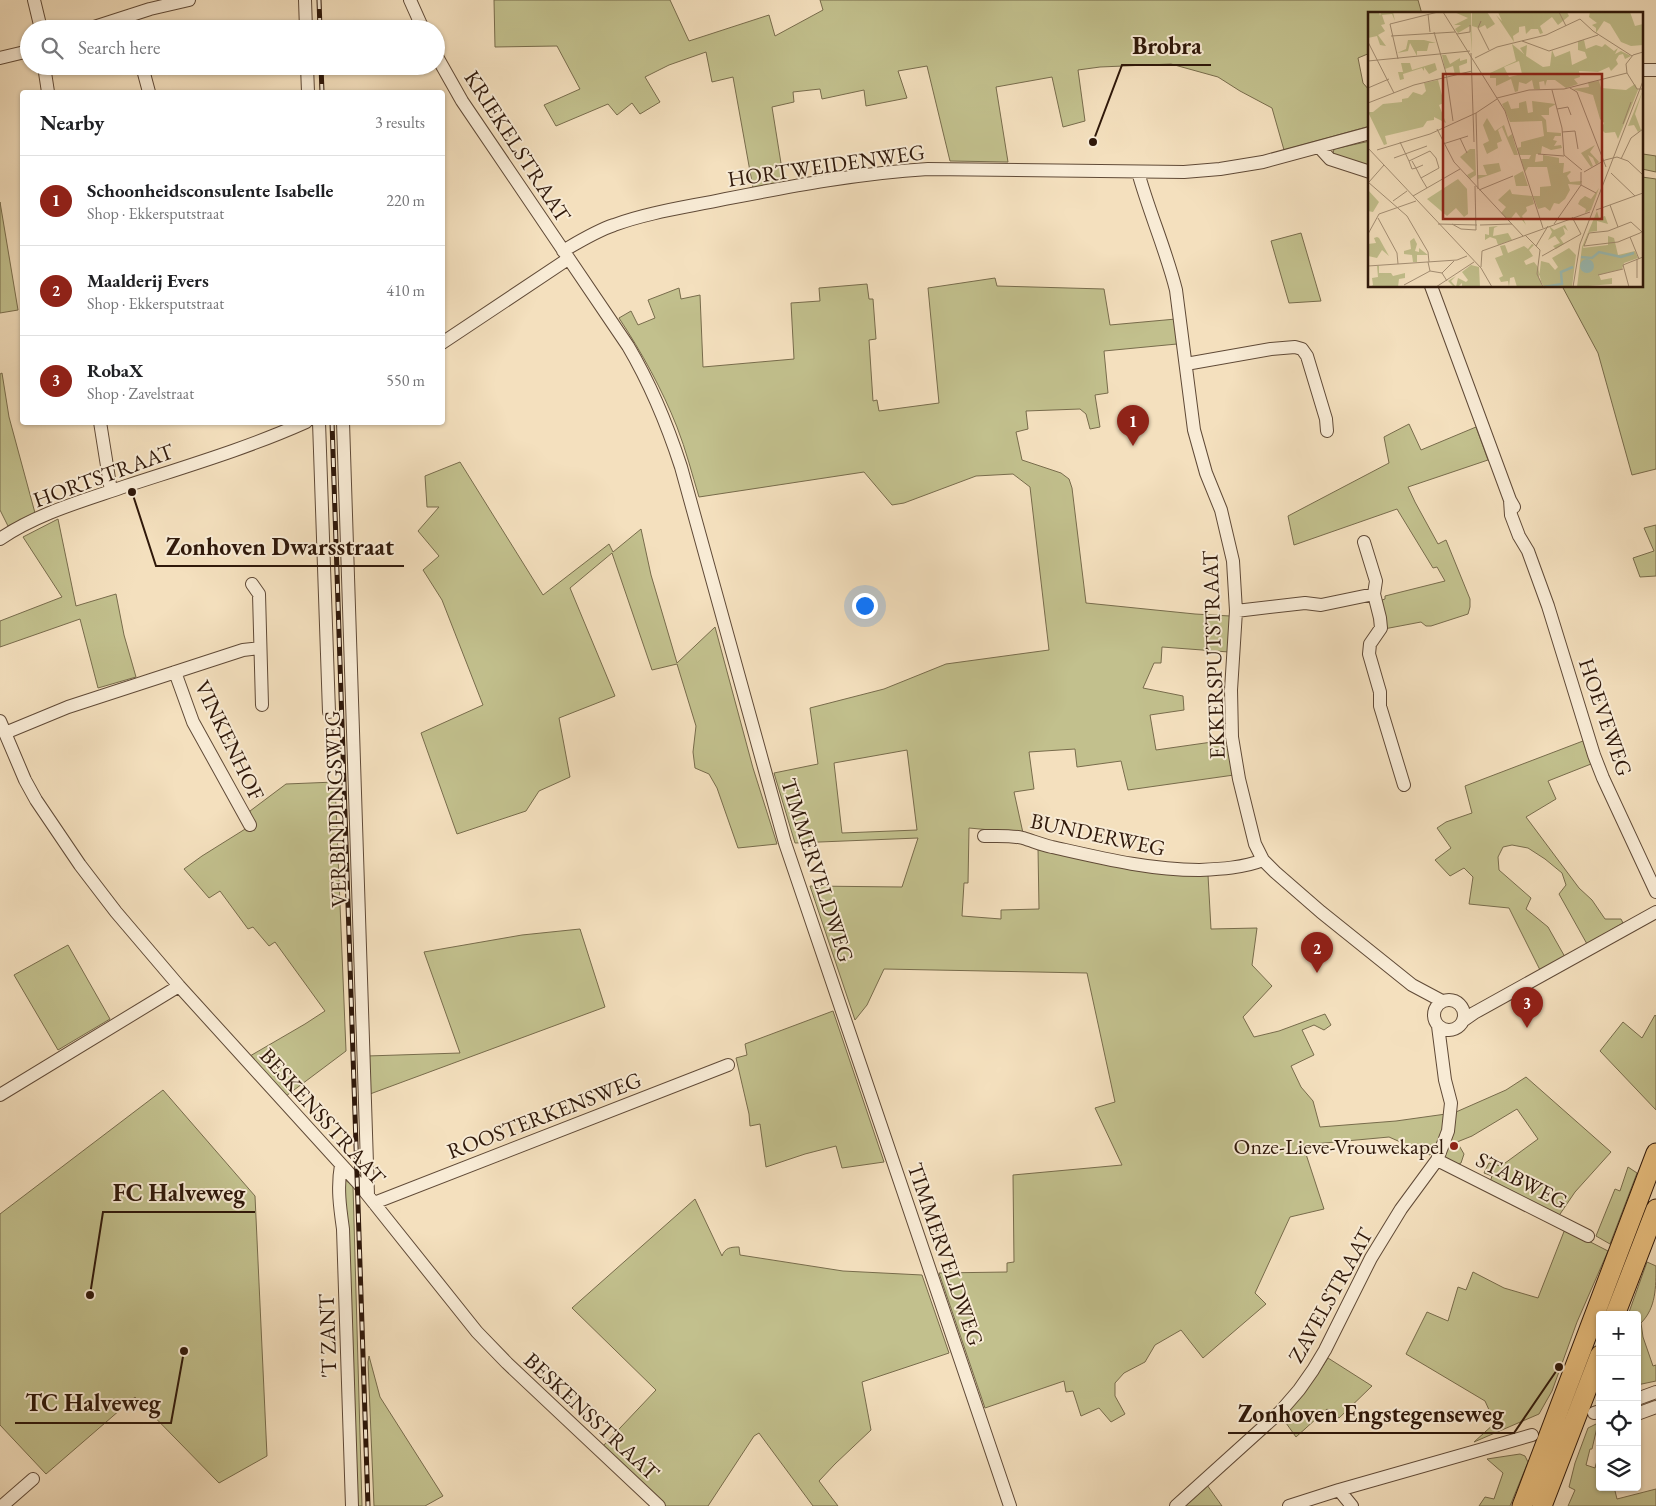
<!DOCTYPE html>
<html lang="en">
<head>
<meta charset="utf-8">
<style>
	:root { --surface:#fff; --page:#f2f2f2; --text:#202124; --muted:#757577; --line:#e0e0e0; --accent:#8f2418 }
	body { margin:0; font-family:"EB Garamond",serif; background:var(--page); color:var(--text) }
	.controls { position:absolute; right:15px; bottom:15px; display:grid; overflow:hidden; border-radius:5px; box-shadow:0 1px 4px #0004 }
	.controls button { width:45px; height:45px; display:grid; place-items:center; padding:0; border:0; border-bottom:1px solid var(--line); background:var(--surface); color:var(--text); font:25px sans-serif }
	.you { position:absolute; left:864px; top:605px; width:18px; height:18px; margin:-12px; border:4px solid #fff; border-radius:50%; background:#1a73e8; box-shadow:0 0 0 8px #1a73e833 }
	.badge { display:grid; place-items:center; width:32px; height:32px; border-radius:50%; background:var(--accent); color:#fff; font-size:16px; font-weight:700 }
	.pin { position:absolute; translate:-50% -41px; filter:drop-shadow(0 1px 2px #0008) }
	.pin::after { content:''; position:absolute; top:26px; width:18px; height:15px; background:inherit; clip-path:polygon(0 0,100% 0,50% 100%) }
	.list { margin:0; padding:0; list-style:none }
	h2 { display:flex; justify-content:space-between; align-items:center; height:65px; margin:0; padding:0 20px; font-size:21px }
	h2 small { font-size:16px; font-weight:400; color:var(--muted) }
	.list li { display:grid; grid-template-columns:32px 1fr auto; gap:15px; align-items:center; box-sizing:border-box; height:90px; padding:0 20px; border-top:1px solid var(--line) }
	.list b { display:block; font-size:19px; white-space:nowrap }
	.list p { margin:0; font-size:16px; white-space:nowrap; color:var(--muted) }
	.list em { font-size:16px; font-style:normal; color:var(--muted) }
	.icon { flex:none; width:28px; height:28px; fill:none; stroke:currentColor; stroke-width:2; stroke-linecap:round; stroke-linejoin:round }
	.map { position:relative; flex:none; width:1656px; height:1506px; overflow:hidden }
	.search { position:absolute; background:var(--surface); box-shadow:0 1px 4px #0004; left:20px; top:20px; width:425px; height:55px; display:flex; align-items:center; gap:12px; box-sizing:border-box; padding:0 18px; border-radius:28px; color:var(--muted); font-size:19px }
	.panel { position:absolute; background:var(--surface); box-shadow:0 1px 4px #0004; left:20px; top:90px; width:425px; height:335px; border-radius:5px }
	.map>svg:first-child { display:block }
</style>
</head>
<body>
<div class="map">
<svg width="1656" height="1506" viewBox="0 0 1656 1506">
	<rect width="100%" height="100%" fill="#f4e0be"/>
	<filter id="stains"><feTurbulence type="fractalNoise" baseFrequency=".004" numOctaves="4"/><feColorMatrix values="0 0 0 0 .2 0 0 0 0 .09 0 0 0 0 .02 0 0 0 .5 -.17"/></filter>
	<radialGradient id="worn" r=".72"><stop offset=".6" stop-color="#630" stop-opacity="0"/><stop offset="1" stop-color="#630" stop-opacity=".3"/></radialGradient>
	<path fill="#c2c08d" stroke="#786c4c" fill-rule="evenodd" d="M494 0H670L689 41 769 15 775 36 823 10 820 0H1418L1422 14H1370V53L1358 58 1363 83 1370 91V126L1284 150 1272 108 1240 91 1218 77 1171 64 1100 67 1078 70 1085 121 1063 127 1052 77 996 87 1008 162 950 161 927 66 898 71 907 98 866 106 864 90 822 99 820 89 793 92 794 102 772 107 784 182 753 188 733 77 712 82 706 52 669 65 645 77 660 102 640 114 632 103 617 115 608 104 556 126 544 105 580 89 557 46 495 47Z
		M1642 136 1643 154 1656 156V172L1642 169Z
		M1370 141V168L1333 154 1334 149Z
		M1642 177 1656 179V469L1632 475 1598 353 1562 286H1642Z
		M0 202 18 310 0 313Z
		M1301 233 1321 301 1289 303 1271 241Z
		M995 278 997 286 1104 289 1110 325 1176 319 1177 344 1104 351 1108 393 1095 395 1100 427 1090 429 1086 414 1080 409 1026 411 1028 429 1016 432 1022 460 1061 473 1069 479 1072 488 1086 603 1195 614 1230 616 1229 652 1162 647 1161 663H1154L1143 688 1183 696 1184 710 1150 715 1156 750 1226 740 1234 775 1128 790 1121 761 1077 767 1075 749 1029 752 1034 789 1014 792 1023 833 969 828 968 883H964L962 916 1001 919V910L1039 909 1038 848 1208 875 1211 929 1257 928 1252 965 1272 986 1243 1017 1254 1037 1279 1031 1325 1014 1331 1025 1324 1030 1314 1025 1302 1030 1314 1055 1291 1066 1301 1087 1313 1101 1320 1127 1396 1121 1446 1114 1442 1134 1430 1155 1389 1137 1303 1145 1324 1209 1290 1217 1255 1293 1266 1304 1203 1358 1181 1330 1155 1345 1145 1362 1124 1373 1115 1383V1396L1125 1414 1111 1422 1099 1408 1081 1416 1073 1391 1066 1392 1064 1381 985 1408 939 1273 1007 1272V1263L1014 1262 1013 1175 1122 1165 1095 1108 1115 1102 1087 973 884 969 867 1005 855 1020 810 886 902 887 918 838 795 843 774 773 818 764 810 708 884 689 946 664 1049 650 1030 487 1013 474 976 476 904 503 892 505 864 472 699 497C692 474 686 450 677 427 662 389 642 353 619 318L631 311 638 325 655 318 648 300 679 288 681 299 700 295 703 367 794 359 791 303 820 301 819 288 867 284 869 299H873L876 339 869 340 873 401 877 400 879 411 939 403 928 288ZM907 750 917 830 842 833 834 763Z
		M2 373 9 417 35 513 8 526 0 510V374Z
		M1409 424 1421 450 1476 427 1488 460 1408 487 1415 502 1438 544 1446 540 1470 599V607L1468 614 1431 626H1426L1421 622 1384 629 1379 601 1385 599V596L1445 581 1437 567 1433 568 1397 509 1294 545 1288 516 1389 463 1384 437Z
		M460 462 543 595 609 544 613 552 641 529 651 575 677 663 715 627 753 768 777 844 738 848 717 788 709 774 695 768 693 752 696 726 677 664 652 670 612 553 570 588 615 696 559 718 570 777 539 791 526 811 457 834 421 733 483 705 442 600 423 570 439 556 418 531 439 507H427L425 476Z
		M58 519 76 606 116 594 124 635 136 677 98 688 80 619 0 647V621L62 597 23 537Z
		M1656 525V576L1640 577 1633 558 1654 551 1644 528Z
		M1583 741 1591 764 1548 781 1556 799 1526 817 1579 888 1592 900 1605 919H1621L1623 923 1587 944 1559 894 1566 885 1562 873 1545 859 1528 848 1512 845 1503 847 1498 857 1499 870 1531 898 1526 909 1548 927 1565 957 1540 970 1509 908 1469 904 1473 877 1464 868 1450 876 1435 860 1451 848 1437 828 1446 822 1472 813 1465 786Z
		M335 782 346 1051 286 1096 250 1056 305 1024 325 1011 275 942 269 946 253 927 248 929 220 891 209 898 184 869 202 856 250 826V811L286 784Z
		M580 929 605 1007 370 1094 367 1056 460 1053 424 952 522 935Z
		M68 945 110 1019 58 1050 14 975Z
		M833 1011 884 1162 842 1168 836 1146 805 1154 766 1167 760 1124 750 1126 749 1114 736 1058 747 1055 745 1044Z
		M1655 1015 1656 1016V1110L1600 1051 1623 1022 1642 1038Z
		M1526 1077 1611 1152 1575 1192 1558 1217 1490 1182 1492 1176 1484 1173 1489 1163 1501 1166 1538 1139 1517 1109 1472 1136 1457 1142 1464 1154 1461 1163 1457 1165 1446 1160 1444 1153 1456 1112 1506 1090Z
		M163 1090 255 1196 267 1456 219 1483 135 1397 46 1474 0 1425V1214Z
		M1628 1167 1637 1173 1610 1244 1596 1236 1615 1189 1620 1191Z
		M344 1179 353 1186 362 1506H356Z
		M695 1199 722 1256C725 1248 730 1247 739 1247L740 1255 843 1271 922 1275 949 1353 862 1382 871 1430 835 1464 819 1481 838 1506H813L759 1433 754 1436 708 1506H666L603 1446 656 1390 572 1308Z
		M1565 1229 1608 1251 1577 1322 1552 1391 1539 1414 1474 1442 1495 1423 1485 1401 1406 1354 1427 1312 1448 1321 1458 1287 1466 1290 1473 1272 1504 1288 1538 1298Z
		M1647 1262 1656 1266C1656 1287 1656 1308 1641 1323L1643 1337 1653 1366 1656 1365V1381L1637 1385V1315H1628Z
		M369 1356 380 1397 443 1496 425 1506H374L368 1362Z
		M1328 1358 1372 1386 1339 1418 1327 1409 1296 1437 1281 1416 1319 1372Z
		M1598 1423 1592 1449H1590L1586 1465 1595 1468 1600 1449V1487H1614L1617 1499 1656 1489V1506H1568L1575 1490 1569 1487 1575 1463 1588 1428Z
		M1520 1454 1525 1456 1528 1462 1510 1506H1479L1485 1497 1494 1499 1503 1473 1487 1459Z
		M1207 1485 1222 1506H1184Z"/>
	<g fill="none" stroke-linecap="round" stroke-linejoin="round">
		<defs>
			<path id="minor" d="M34 0 41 29
				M305 0 306 29
				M410 0 423 29
				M131 15 133 29
				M88 29 150 9 189 0
				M436 55 462 101 628 346C651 385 667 424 681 467L785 843 1010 1506
				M0 58 29 51
				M44 66 48 92
				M142 66 149 92
				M307 66 308 92
				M1642 70H1656
				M1319 147 1330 159 1370 172
				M1138 172C1149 212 1166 250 1176 290L1194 430 1206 473 1221 510 1233 561 1236 611 1231 690 1232 737 1239 779 1255 844 1263 860 1275 872 1321 912 1412 985 1442 1001
				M563 251C580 241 596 231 614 225 649 212 688 207 725 199 792 186 860 173 928 169L1184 172 1220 169 1263 162 1370 133
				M1431 286 1510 500 1514 507
				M442 343 568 259
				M1186 364 1271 349 1295 347 1302 349 1307 356 1326 419 1327 431
				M100 422 111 491
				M319 422 329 712
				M343 422 368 1195
				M1510 500 1511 515 1519 536 1528 551 1548 606 1594 755 1603 778 1656 892
				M0 539C38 513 83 501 126 486 187 466 248 448 306 422
				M1364 542 1376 581 1374 594
				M252 584 259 594 262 705
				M1236 611 1305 603 1321 605 1374 594 1380 618 1381 628 1370 644 1369 654 1380 692V706L1404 785
				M175 672 193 722 250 825
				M0 721 25 780 36 800 80 865 116 912 179 986 358 1183 477 1332 507 1363 659 1506
				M5 733 68 707 243 650 260 648
				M984 836C997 836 1010 835 1023 838 1033 841 1042 845 1052 847 1101 858 1149 870 1199 870 1220 869 1243 868 1263 860
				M1434 1015a15 15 0 1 1 30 0a15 15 0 1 1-30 0Z
				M1464 1020 1474 1013 1656 912
				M0 1095 179 986
				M1437 1160 1588 1236
				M341 1165C337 1187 340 1208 343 1229L352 1506
				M374 1203 728 1065
				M1637 1399 1656 1392
				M1594 1413 1600 1411
				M1637 1414 1656 1407
				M1339 1490 1352 1506
				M2 1506 33 1479
				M1176 1506 1280 1412 1299 1390 1313 1370 1325 1350 1371 1258 1401 1209 1437 1160 1448 1131 1451 1103 1445 1080 1438 1026
				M1289 1506 1339 1490 1532 1435"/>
			<path id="highway" d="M1615 1315 1656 1209
				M1522 1506 1656 1153
				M1542 1506 1600 1355"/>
		</defs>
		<use href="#minor" stroke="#604a37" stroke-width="14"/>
		<use href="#highway" stroke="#2f180a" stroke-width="21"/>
		<use href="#minor" stroke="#f8ebd5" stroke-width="12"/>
		<use href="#highway" stroke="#eac07f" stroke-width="19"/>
		<defs>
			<path id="rail" d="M319 0 320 29
				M321 66 322 92
				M332 422 368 1506"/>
		</defs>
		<use href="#rail" stroke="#2f180a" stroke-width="5"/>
		<use href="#rail" stroke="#f8ebd5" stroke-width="3" stroke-dasharray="9" stroke-linecap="butt"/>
	</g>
	<circle fill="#8f2418" stroke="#f8ebd5" stroke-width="2" cx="1454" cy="1146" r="5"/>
	<g text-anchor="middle" stroke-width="4" stroke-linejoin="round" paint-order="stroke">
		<g font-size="22" fill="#2f180a" stroke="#f8ebd5">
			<text transform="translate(518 146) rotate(57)" y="8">KRIEKELSTRAAT</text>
			<text transform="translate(826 165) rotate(-8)" y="8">HORTWEIDENWEG</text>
			<text transform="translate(103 475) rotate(-20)" y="8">HORTSTRAAT</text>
			<text transform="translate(1213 655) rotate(-92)" y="8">EKKERSPUTSTRAAT</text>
			<text transform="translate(1606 717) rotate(71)" y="8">HOEVEWEG</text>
			<text transform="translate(230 740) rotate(64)" y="8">VINKENHOF</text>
			<text transform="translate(335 809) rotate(-92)" y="8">VERBINDINGSWEG</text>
			<text transform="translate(1098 834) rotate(12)" y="8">BUNDERWEG</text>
			<text transform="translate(818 870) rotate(72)" y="8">TIMMERVELDWEG</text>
			<text transform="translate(544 1115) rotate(-21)" y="8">ROOSTERKENSWEG</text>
			<text transform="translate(323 1116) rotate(48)" y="8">BESKENSSTRAAT</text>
			<text transform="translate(1522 1180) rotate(27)" y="8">STABWEG</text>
			<text transform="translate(946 1254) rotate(71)" y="8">TIMMERVELDWEG</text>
			<text transform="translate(1330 1295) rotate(-61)" y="8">ZAVELSTRAAT</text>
			<text transform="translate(327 1336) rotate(-92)" y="8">'T ZANT</text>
			<text transform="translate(592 1416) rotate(43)" y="8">BESKENSSTRAAT</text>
		</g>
		<g font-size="22" fill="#2f180a" stroke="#f8ebd5" text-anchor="end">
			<text x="1444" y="1154">Onze-Lieve-Vrouwekapel</text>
		</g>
	</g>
	<g transform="translate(1368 12)">
		<rect width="275" height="275" fill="#f4e0be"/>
		<path d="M0 0H11L12 4 13 0H25L27 9 24 2 14 3 17 12 13 13 17 19 10 23 18 34 12 33 9 24 0 26ZM86 0H103L104 41 102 14 90 21 87 17 93 13H86L100 6ZM104 0H119L127 12 119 17 117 13 111 16 104 14ZM130 0H199L201 4 190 13 184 5 172 14 175 21 172 22 170 17H163L158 22 157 14 151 15V20L145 24 146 30 128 3 134 9ZM222 0H262L267 14 275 12V33L263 34 253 30 242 12 236 9 228 21V16L224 13 229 11 221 5ZM40 28H56L68 31H61L59 39H49V44L42 31 40 39 29 41 38 37ZM216 28 218 37 228 33 234 35 237 32 246 39 250 36 247 42 253 39 263 44 257 47 255 42 251 43 248 48 250 52 243 59 241 55 230 60 211 59 212 65 206 67 210 72 198 76 187 68H179L177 74 176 69 171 70 172 77H166L164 68 158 72 151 70 150 79 147 80 143 67 128 74V66H122V61L148 49 144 32 156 42 152 36 159 33 158 44 175 55 182 54 184 38 187 45 202 39 204 53 219 46 217 40 210 38V29ZM151 49 154 62 141 65 136 55ZM74 43H78L82 52 92 46V49L99 47V51L91 54 92 61 87 63 85 54 77 57ZM33 51H42L44 58 67 51 69 58 61 62 56 55V59L54 56 35 62 36 67 32 68 30 60H35ZM70 68 76 91 71 93 78 111 66 105V108L59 109 55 115 17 124 19 132 16 133 0 100H5L15 92 34 90V87L40 86 45 80 54 83 58 79 56 71ZM231 69 233 76 258 78 267 72 270 78 250 127 247 120 237 121 233 117 236 111 232 107 225 83 204 77 221 75 220 70ZM275 78 267 102 273 118 270 120 266 113 260 114ZM140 89 143 97 151 96V91L158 89 160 101 165 100 164 89 188 92 181 96V103H173L178 108 179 120 193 121V124H187L185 128 189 129 186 134 193 133 194 136 183 138 174 134 173 142H168L167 150 175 149V143L191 146V151H196L195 161 202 159 203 160 199 164 202 170 214 169 212 173 200 172 202 178 197 187 191 192 186 191 182 199 177 195 170 197 165 184H172V175L183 174 179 155H160L157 160 153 147H161L163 143H151L149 136 153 135V130L176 124 174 109 142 110 134 92ZM119 106 127 119 136 113 140 125 144 122 150 143H146L134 115 130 118 134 129 129 131 130 136 119 142 115 132 121 129 115 113ZM227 133 222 140 231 150 228 153 225 146 220 143 225 154 223 155 213 141ZM102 137H107L108 163 102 167 99 163 106 159 92 145ZM131 151 133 159 110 167V163H119L115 153ZM155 159 160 174H148L146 164ZM90 167 99 177 100 202 96 205 88 196 79 204 59 187ZM231 176 223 198 217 201 218 197 210 192 212 188 217 184 223 187ZM142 177 144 182 164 184 166 192 158 195 159 199 154 204 158 213 148 200 141 209 133 201 138 195 130 188ZM0 178 11 190 5 200 0 199ZM229 199 231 206 237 204 240 212 229 209V219L221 220 215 236 240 233V224L246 226 250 243 267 239 270 246 256 251 254 257 231 263 233 268 244 266V272L209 275 214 235ZM197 213 200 219 195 215 197 222 192 226 196 232 188 237 185 234 192 231 187 224 180 228 184 220 181 214 186 218ZM130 214 126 216 125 224 140 221 144 228 130 233 128 227 122 225 117 228V222L121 223V215ZM9 225 11 226 21 244 14 238 9 246 0 244V232L8 231 6 226ZM46 226 49 232 47 239 51 240V236L60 243H49V250H45L44 243 36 242V239L43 237 42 229ZM164 232 166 233 161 238 165 244 156 249 158 253 166 250 170 255 174 275H149L146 265 142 266 141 275 140 269 133 270 131 266 135 264 127 246 135 243 132 234 137 233 140 241 156 234 160 237ZM201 236 208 243 204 275H176L171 266 173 249 181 251 187 258 190 255 184 246ZM103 253 111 255 112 275H94V271L90 275H86L80 269 88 264 83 269 88 275 90 266 98 270 100 268 94 260ZM9 254H11V261H23L25 264 37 261V266L31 267 30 275H2L5 273 4 266 10 265Z" fill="#c2c08d" fill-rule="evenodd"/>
		<path d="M212 254a7 7 0 1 1 14 0a7 7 0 1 1-14 0Z" fill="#9cbdb5"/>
		<path fill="none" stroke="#9cbdb5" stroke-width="2.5" d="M213 245 224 246 231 240 253 245 266 241M176 275 194 272 193 260 205 255"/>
		<path fill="none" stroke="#a59076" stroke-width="1" d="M75 0 137 99 175 216M191 0 198 14M60 2 62 20M212 7 225 19 264 44M113 9 110 16 121 38M66 20 78 61 85 109M89 22 102 20V13M23 24 87 20M154 29 181 39 230 23M0 30 26 81M275 40 265 43 258 52 259 61 269 77H275M103 41 106 130M107 46 129 35 178 23 212 7M30 47 22 12 70 0M0 49 102 39M0 76 21 67M202 76 209 80 238 155M184 78 194 116 196 143 214 158M129 86 161 78 196 77 259 61M0 91 46 73 104 59M189 97 200 95 203 103M108 101 110 177M255 112 263 90M69 117 86 150 155 224M194 120 207 119 210 137M92 126 99 141M32 130 41 149 62 139 68 146 71 156 53 166 59 176M75 132 100 124M0 136 113 256 124 275M9 138 62 122 108 101 129 87M170 142 196 144M26 146 59 134M253 147 263 126 275 117M41 149 44 157 48 156 44 149M216 160 237 148 249 145 260 149 275 163M243 161 267 184M53 166 48 156 55 153M0 170 39 204 60 240 61 250M1 170 16 153M213 173 228 181M111 178 145 164M45 184 92 157M25 189 39 179M242 193 250 215M228 198 275 181M10 206 29 241 30 252M70 212 109 213M84 212 93 217 108 218 107 174M186 212 213 173V160M112 213 144 212M274 220 263 210 240 219 221 221 216 234 250 230 272 221 275 219M0 222 11 202 48 189M157 223 172 238 169 262 175 275M262 225 271 247M168 234 180 214M174 244 213 222 204 205M269 247V266M60 250 62 259 74 261 79 269M0 254 89 248 99 244M113 255 114 239 222 200M74 261 86 249M230 263 255 257M36 273 62 259M68 275 106 250M205 275 212 232 275 69M261 275 255 253 275 245"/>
		<path fill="#8f2418" fill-opacity="0.15" stroke="#8f2418" stroke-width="2.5" d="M75 62H234V207H75Z"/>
		<rect width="275" height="275" fill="none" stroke="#2f180a" stroke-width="2.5"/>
	</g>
	<path fill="none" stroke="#2f180a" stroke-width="2" d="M1093 142L1122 65H1211M132 492L156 566H404M90 1295L103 1212H255M184 1351L171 1423H15M1559 1367L1514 1433H1228"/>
	<g fill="#2f180a" stroke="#f8ebd5" stroke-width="2">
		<circle cx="1093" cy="142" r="5"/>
		<circle cx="132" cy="492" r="5"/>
		<circle cx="90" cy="1295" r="5"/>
		<circle cx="184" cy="1351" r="5"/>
		<circle cx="1559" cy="1367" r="5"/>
	</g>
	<g font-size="24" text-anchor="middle" font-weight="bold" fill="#2f180a" stroke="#f8ebd5" stroke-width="4" stroke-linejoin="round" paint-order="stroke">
		<text x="1167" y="54">Brobra</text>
		<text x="280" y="555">Zonhoven Dwarsstraat</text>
		<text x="179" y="1201">FC Halveweg</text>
		<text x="93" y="1411">TC Halveweg</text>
		<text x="1371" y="1422">Zonhoven Engstegenseweg</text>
	</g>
	<rect width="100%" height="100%" filter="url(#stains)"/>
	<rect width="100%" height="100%" fill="url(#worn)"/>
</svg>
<div class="controls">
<button>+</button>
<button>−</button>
<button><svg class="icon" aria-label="locate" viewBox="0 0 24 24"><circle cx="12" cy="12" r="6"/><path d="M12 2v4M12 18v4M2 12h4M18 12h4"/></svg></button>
<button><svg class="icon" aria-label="layers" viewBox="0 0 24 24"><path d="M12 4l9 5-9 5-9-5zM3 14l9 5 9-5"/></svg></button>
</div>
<div class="you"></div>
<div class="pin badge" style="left:1133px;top:446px">1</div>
<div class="pin badge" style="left:1317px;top:973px">2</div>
<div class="pin badge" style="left:1527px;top:1028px">3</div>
<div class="search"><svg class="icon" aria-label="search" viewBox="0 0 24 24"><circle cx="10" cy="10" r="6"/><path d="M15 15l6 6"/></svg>Search here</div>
<section class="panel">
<h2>Nearby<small>3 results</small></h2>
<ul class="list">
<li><span class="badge">1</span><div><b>Schoonheidsconsulente Isabelle</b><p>Shop · Ekkersputstraat</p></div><em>220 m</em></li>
<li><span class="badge">2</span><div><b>Maalderij Evers</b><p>Shop · Ekkersputstraat</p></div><em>410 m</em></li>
<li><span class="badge">3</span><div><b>RobaX</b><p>Shop · Zavelstraat</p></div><em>550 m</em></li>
</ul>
</section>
</div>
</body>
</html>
